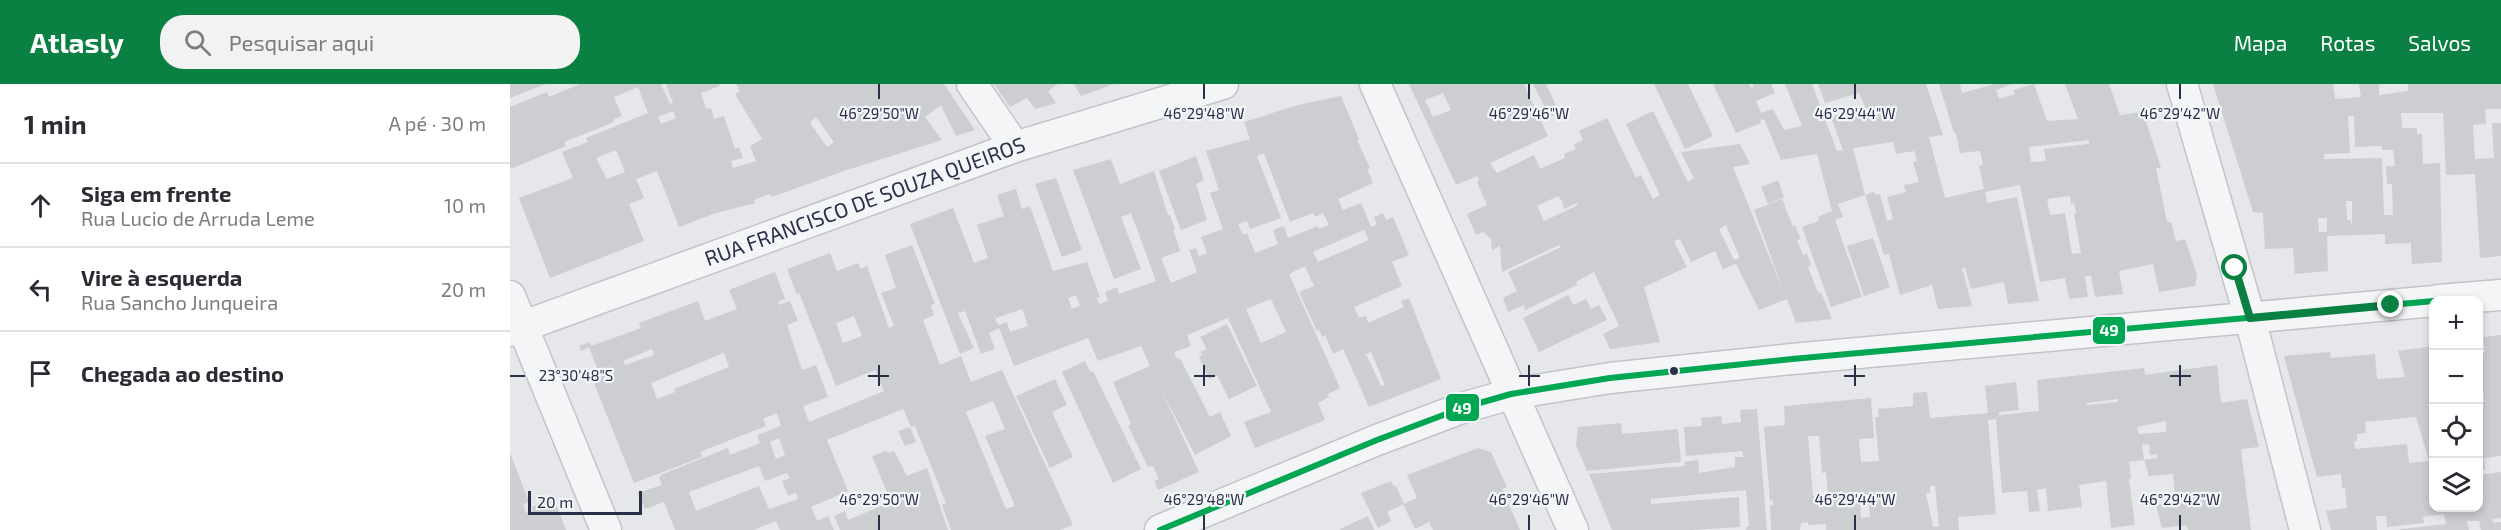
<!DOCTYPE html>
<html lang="pt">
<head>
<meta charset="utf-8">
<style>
	:root { --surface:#fff; --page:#f2f2f3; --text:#2b2b33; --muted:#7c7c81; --line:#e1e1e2; --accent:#0b8043 }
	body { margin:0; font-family:"Exo 2",sans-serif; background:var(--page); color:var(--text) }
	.controls { position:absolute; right:18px; bottom:18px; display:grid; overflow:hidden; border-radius:12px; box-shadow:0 3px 9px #0003 }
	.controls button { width:54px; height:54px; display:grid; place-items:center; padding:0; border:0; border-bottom:2px solid var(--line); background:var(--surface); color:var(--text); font:30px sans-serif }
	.scale { position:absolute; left:18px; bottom:15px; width:114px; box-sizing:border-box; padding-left:6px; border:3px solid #283147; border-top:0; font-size:16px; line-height:21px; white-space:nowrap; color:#283147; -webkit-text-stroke:4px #f3f5f9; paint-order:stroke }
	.stop { position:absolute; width:18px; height:18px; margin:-14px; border:4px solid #0b8043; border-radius:50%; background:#fff }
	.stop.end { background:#0b8043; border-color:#fff; box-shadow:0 2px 6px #0008 }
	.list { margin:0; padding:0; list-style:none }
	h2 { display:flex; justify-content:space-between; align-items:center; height:78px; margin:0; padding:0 24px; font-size:26px }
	h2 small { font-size:20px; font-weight:400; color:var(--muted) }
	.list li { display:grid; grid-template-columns:39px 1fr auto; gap:18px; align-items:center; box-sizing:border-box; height:84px; padding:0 24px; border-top:2px solid var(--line) }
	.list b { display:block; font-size:22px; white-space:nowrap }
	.list p { margin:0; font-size:20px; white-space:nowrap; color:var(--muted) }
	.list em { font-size:20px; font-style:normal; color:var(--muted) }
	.icon { flex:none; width:33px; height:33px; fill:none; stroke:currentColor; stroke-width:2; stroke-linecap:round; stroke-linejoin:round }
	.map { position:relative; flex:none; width:1991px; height:446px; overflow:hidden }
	header { display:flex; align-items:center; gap:36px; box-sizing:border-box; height:84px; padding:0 30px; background:var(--accent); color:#fff }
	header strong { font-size:28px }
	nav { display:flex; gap:33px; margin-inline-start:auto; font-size:21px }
	.search { width:420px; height:54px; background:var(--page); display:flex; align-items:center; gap:15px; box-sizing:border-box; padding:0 21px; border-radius:24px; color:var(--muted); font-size:22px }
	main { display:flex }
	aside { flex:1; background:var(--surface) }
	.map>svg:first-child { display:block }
</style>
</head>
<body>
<header>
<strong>Atlasly</strong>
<div class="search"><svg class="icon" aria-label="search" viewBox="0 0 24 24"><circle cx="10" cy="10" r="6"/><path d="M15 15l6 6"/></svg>Pesquisar aqui</div>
<nav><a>Mapa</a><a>Rotas</a><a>Salvos</a></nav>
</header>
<main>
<aside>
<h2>1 min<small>A pé · 30 m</small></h2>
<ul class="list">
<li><svg class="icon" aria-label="ahead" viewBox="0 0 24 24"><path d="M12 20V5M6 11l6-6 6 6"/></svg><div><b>Siga em frente</b><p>Rua Lucio de Arruda Leme</p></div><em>10 m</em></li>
<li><svg class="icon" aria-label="left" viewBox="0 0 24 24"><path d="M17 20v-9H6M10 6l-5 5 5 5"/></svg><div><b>Vire à esquerda</b><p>Rua Sancho Junqueira</p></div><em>20 m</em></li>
<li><svg class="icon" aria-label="arrive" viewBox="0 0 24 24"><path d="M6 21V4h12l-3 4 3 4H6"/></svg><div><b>Chegada ao destino</b></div></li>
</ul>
</aside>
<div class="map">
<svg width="1991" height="446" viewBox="0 0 1991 446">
	<rect width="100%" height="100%" fill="#e5e7ea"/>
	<path fill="#ccced2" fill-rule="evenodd" d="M0 0H36L0 14Z
		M70 0H151L160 20 163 19 156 0H209L210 2 191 9 196 25 201 24 204 35 214 32 225 65 229 63 233 74 221 77 223 84 246 77 240 62 252 55 225 10 230 7 226 0H434L465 46 446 52 431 21 415 33 432 56 334 87 262 113 260 110 244 116 245 119 203 130 169 143 147 87 126 95 134 114 119 120 134 157 40 194 9 114 63 94 52 68 78 58 76 54 138 29 128 3 104 13 112 32 104 35V38L54 58 56 62 0 85V23L37 8 39 13ZM163 27 166 34 151 40 148 33ZM306 33 324 58 317 63 300 39ZM106 66 115 88 97 95 86 74Z
		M484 0H548L538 7 546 19 525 25 517 14 500 23Z
		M564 0H604L571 12Z
		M899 0H1014L1028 31 1037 27 1023 0H1036L1049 28 1031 37 1038 52 980 79 987 89 1024 71 1030 85 1055 74 1054 70 1066 65 1064 60 1073 56 1069 47 1097 34 1126 94 1131 91 1143 115 1150 111 1116 40 1143 27 1178 98 1184 94 1171 68 1230 60 1240 80 1223 83 1274 209 1244 126 1272 115 1283 143 1285 141 1291 155 1287 156 1293 171 1297 169 1301 181 1298 183 1308 209 1311 208 1322 235 1286 239 1277 215 1249 226 1226 180 1213 185 1205 167 1181 178 1170 155 1164 157 1177 183 1134 203 1150 258 1100 265 1093 250 1109 242 1084 188 1066 198 1067 201 1015 226 1014 221 998 228 993 214 1007 207 998 188 1051 163 1049 161 992 188 990 162 982 166 981 155 973 148 966 151 957 130 977 121 967 98 969 96 967 92 946 101ZM933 9 941 26 923 33 915 16ZM1048 112 1052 117 1054 125 1067 119 1068 121 1034 137 1027 122ZM1216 141 1230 174 1224 176 1209 145Z
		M1144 0H1178L1203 52 1175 65Z
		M1203 0H1239L1241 4 1244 2 1243 0H1261L1265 9 1246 17 1251 29 1263 25 1274 46 1292 42 1275 0H1302L1327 67 1333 66 1321 33 1355 22 1349 9 1315 19 1308 0H1416L1433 51 1419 53 1435 114 1474 105 1469 82 1473 81 1470 67 1450 69 1446 49H1444L1429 0H1450L1452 9 1485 0H1502L1486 6 1489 15 1505 10 1503 6 1524 0 1537 37 1568 35 1555 0H1599L1610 31 1633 28 1651 84H1646L1657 138H1661L1666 157 1675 155 1687 191 1685 202 1649 208 1643 180 1609 187 1613 210 1585 213 1581 192H1575L1573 180 1578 213 1559 215 1555 194 1530 198 1510 101 1475 108 1477 119 1507 113 1529 217 1498 220 1494 198 1461 205 1455 183 1452 184 1462 222 1428 225 1422 201 1390 211 1379 170 1374 171 1355 111 1328 120 1333 133 1325 136 1352 213 1321 223 1292 143 1309 137 1308 133 1322 127 1307 70 1271 76 1254 35 1250 37 1251 39 1226 49ZM1579 56V60L1534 65 1536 77 1521 78 1519 63ZM1383 58 1386 70 1404 67 1407 77 1403 78 1409 98 1394 101 1396 108 1377 113 1383 135 1377 137 1370 110 1366 111 1364 108 1355 111 1343 64ZM1560 112 1561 120 1564 119 1566 129 1564 130 1571 169 1562 170 1555 129 1540 131 1537 115Z
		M1703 0H1823L1825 15 1851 13 1849 0H1869V11L1898 7V0H1991V25H1975L1976 40 1963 41 1965 75 1984 74 1982 39H1991V172L1970 174 1965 90 1936 91 1933 29H1891L1892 44H1907V50H1912L1913 80 1930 79 1932 178 1902 180 1901 159 1875 160V150L1817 152 1818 187 1785 190 1783 164 1755 165 1753 129 1743 128ZM1838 32H1844L1845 63 1872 62V66H1883L1885 82H1876L1877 100H1882L1883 131H1874L1872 74 1814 75V70L1840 69ZM1836 117H1842V141L1840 136H1837ZM1808 134H1817V148H1809Z
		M831 12 849 55 847 56 860 84 857 85 863 99 828 115 833 126 851 119 861 143 867 140 864 133 873 129 876 136 883 133 899 171 882 178 892 202 844 223 849 234 856 232 858 239 894 223 891 217 899 214 931 295 859 323 833 265 823 270 815 251 812 253 809 246 807 247 789 208 804 202 795 182 779 190 830 304 818 310 819 313 808 319 815 336 745 364 734 338 761 328 718 234 677 251 681 262 664 268 667 275 670 274 700 333 710 328 721 352 685 371 651 305 689 388 648 406 644 397 649 395 643 382 638 383 618 342 621 340 603 298 640 282 631 262 588 277 578 254 504 282 489 244 479 249 485 265 471 270 455 227 448 229 464 264 450 270 400 140 443 124 464 179 478 174 467 141 494 132 487 111 506 105 512 125 520 122 543 187 577 178 590 213 587 214 589 220 598 217 595 208 607 203 609 210 646 197 621 129 611 133 631 185 604 195 563 86 601 75 610 100 644 87 658 131H660L665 145H663L670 167 651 174 661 199 687 188 679 166 686 164 689 172 697 169 691 153 713 145 700 109 709 106 696 67 740 55 734 38 788 21ZM754 69 780 138 803 129 805 133 813 129 819 141 809 145 808 142 778 154 774 142 763 146 768 160 745 169 737 149 733 151 728 140 737 137 740 145 771 134 747 72ZM854 146 859 156 808 178 803 168ZM566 211 570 222 562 225 558 214ZM761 215 776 248 751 259 736 225ZM512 225 518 242 500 248 497 238 488 241 482 227 486 234ZM861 268 875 301 871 302 857 272 855 271Z
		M686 72 694 96 686 100 697 136 671 146 649 87Z
		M546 94 572 166 552 173 525 100Z
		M1268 96 1274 113 1258 120 1251 103Z
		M1363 154 1380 203 1354 212 1337 162Z
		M402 161 425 220 421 221 424 231 413 236 430 281 451 272 461 298 492 286 563 441 549 446H441L432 421 436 419 405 342 401 343 393 325 317 356 338 407 301 423 307 437 318 432 324 446H270L266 437 243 446H165L154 418 135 425 128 409 152 401 149 393 153 390 218 364 220 371 250 359 247 351 271 342 267 329 253 335 256 342 190 368 192 373 124 399 80 289 88 287 79 263 71 267 69 262 80 258 81 262 131 244 129 239 188 217 195 237 227 225 219 206 265 188 275 215 268 217 269 221 280 217 288 237 277 241 292 286 306 281 318 313 293 322 299 338 374 307 365 286 326 302 289 209 287 211 277 185 320 169 327 187 348 179 351 185 357 182 379 244 384 242 371 209 386 204 375 171ZM344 232 352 252 333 259 326 239ZM142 265 144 271 115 281 113 277ZM214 269 219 283 164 305 165 308 147 315 141 299ZM483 317 495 345 475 352 505 422 496 425 456 328ZM269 354 275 371 266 375 260 358ZM249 382 255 397 277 389 280 394 272 397 278 412 286 409 288 415 259 425 249 402 186 427 179 408Z
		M1058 211 1063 221 1076 215 1081 225 1089 221 1097 236 1029 268 1013 234Z
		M717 240 747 302 719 315 707 291 699 295 689 273 692 271 690 268 697 265 690 253Z
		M1991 251V372L1974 374 1975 385 1968 386V319L1974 318 1972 298 1968 299V269L1975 268 1973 253Z
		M1923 262V423L1968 424V391L1991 388V434L1982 435 1983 439 1991 438V446H1971L1969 437H1957L1959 446H1884L1936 440 1934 430 1913 433 1914 439 1877 443 1876 432H1866L1867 446H1821L1816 427 1837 424 1835 404H1832L1831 390 1807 393 1774 272 1820 268 1821 274 1865 270 1867 295 1895 293 1888 267ZM1906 333 1919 377 1899 379 1897 360 1845 365 1844 357H1847V350L1856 349 1855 338Z
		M575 277 580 288 583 287 631 385 603 399 552 288Z
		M1707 281 1711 319 1737 315 1749 363 1731 365 1741 446H1678L1677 441 1652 444 1646 421 1666 418 1663 390 1639 392 1634 376 1647 374V370L1640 371 1639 360 1632 361 1634 376 1619 378 1621 395H1619L1625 441 1601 444 1596 397 1569 401 1572 423 1538 427 1536 404 1527 406 1530 427 1519 428 1517 407 1492 409 1486 335 1478 336 1486 430 1448 433 1449 446H1316V440L1298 441V438L1291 439 1290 446H1261L1260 422 1263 421V416L1260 417 1254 343 1275 341 1274 322 1361 314 1364 354 1349 355 1351 378 1369 377 1365 333H1369L1368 325 1403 322V309L1417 308 1420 334 1478 329 1475 302 1506 298 1509 326 1489 328V331L1529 327 1527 296 1634 284 1635 291ZM1608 315V318L1577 321V319ZM1656 337V348L1629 350 1627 343ZM1298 352H1309L1312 389 1316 388 1319 422 1315 423 1314 411 1303 412ZM1420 402H1425L1429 442 1423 443 1416 409H1420ZM1355 412 1356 421H1359L1360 433 1351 434 1350 418 1352 413Z
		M545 295 557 321 542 328 563 373 540 384 506 312Z
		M1247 325 1257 446H1236V443L1239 442 1236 406 1141 415V420L1229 413 1230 443 1182 446H1102L1079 390 1175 382 1174 378 1188 376 1189 389 1225 383V373H1233L1232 367 1176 372 1174 343 1192 342 1191 334 1211 332 1212 340 1231 338 1230 326Z
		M1111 339 1112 350 1168 345 1171 378 1077 387 1066 361 1068 343Z
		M400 343 406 358 395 362 388 347Z
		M968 364 981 368 997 403 992 405 1010 446H923L919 438 905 445 893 420 907 414 897 391Z
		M376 367 378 369 384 367 397 392 417 384 438 446H330L324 432 335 427 338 436 381 418 362 372Z
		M0 369 19 418 13 420 16 429 23 427 22 423 44 415 56 446H0Z
		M881 397 884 403 886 402 894 420 877 428 881 437 868 444 851 409Z
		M858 432 864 446H828Z"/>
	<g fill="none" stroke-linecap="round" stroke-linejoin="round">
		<defs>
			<path id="street" d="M462 0 505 63
				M865 0 1063 446
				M1672 0 1740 234 1795 446
				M0 212 96 446
				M1928 216 1991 211
				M0 247 505 63 713 0
				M650 446 867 356 952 324 1001 310 1100 294 1282 275 1924 217"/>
		</defs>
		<use href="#street" stroke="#c2c4c8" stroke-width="33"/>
		<use href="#street" stroke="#f4f5f7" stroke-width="30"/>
		<defs>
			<path id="bus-1" d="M650 446 867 356 952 324 1001 310 1100 294 1282 275 1924 217"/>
		</defs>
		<use href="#bus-1" stroke="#f3f5f9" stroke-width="10"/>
		<use href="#bus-1" stroke="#00a651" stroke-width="6"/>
	</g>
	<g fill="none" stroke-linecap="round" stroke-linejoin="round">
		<path stroke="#0b8043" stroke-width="8" d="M1725 184 1740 234 1881 221"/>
	</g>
	<path fill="none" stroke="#283147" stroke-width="2" d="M369 0V15M694 0V15M1019 0V15M1345 0V15M1670 0V15M369 281V302M694 281V302M1019 281V302M1345 281V302M1670 281V302M0 292H15M358 292H379M684 292H705M1009 292H1030M1334 292H1355M1660 292H1681M369 431V446M694 431V446M1019 431V446M1345 431V446M1670 431V446"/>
	<circle fill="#283147" stroke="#f3f5f9" stroke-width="2" cx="1164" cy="287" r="5"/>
	<g text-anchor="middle" stroke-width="4.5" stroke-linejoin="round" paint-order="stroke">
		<g font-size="21" fill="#283147" stroke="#f3f5f9">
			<text transform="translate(355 118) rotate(-20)" y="7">RUA FRANCISCO DE SOUZA QUEIROS</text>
		</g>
	</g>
	<g font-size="15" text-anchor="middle" fill="#283147" stroke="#f3f5f9" stroke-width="4.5" stroke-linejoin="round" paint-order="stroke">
		<text x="369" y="35">46°29'50"W</text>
		<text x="694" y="35">46°29'48"W</text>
		<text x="1019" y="35">46°29'46"W</text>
		<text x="1345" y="35">46°29'44"W</text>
		<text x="1670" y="35">46°29'42"W</text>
		<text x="66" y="297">23°30'48"S</text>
		<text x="369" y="421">46°29'50"W</text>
		<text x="694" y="421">46°29'48"W</text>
		<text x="1019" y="421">46°29'46"W</text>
		<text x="1345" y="421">46°29'44"W</text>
		<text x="1670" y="421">46°29'42"W</text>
	</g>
	<g stroke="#f3f5f9" stroke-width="2">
		<rect x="1582" y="232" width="34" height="29" rx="6" fill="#00a651"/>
		<rect x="935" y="309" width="35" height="29" rx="6" fill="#00a651"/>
	</g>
	<g font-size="16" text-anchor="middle" font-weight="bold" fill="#fff">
		<text x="1599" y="252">49</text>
		<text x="952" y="330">49</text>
	</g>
</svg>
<div class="controls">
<button>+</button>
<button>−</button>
<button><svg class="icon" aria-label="locate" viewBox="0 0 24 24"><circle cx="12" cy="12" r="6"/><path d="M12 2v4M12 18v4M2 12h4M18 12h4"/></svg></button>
<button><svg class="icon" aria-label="layers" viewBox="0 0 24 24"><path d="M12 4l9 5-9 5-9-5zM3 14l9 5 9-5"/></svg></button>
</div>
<div class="scale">20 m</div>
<div class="stop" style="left:1725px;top:184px"></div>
<div class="stop end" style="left:1881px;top:221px"></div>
</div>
</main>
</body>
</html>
